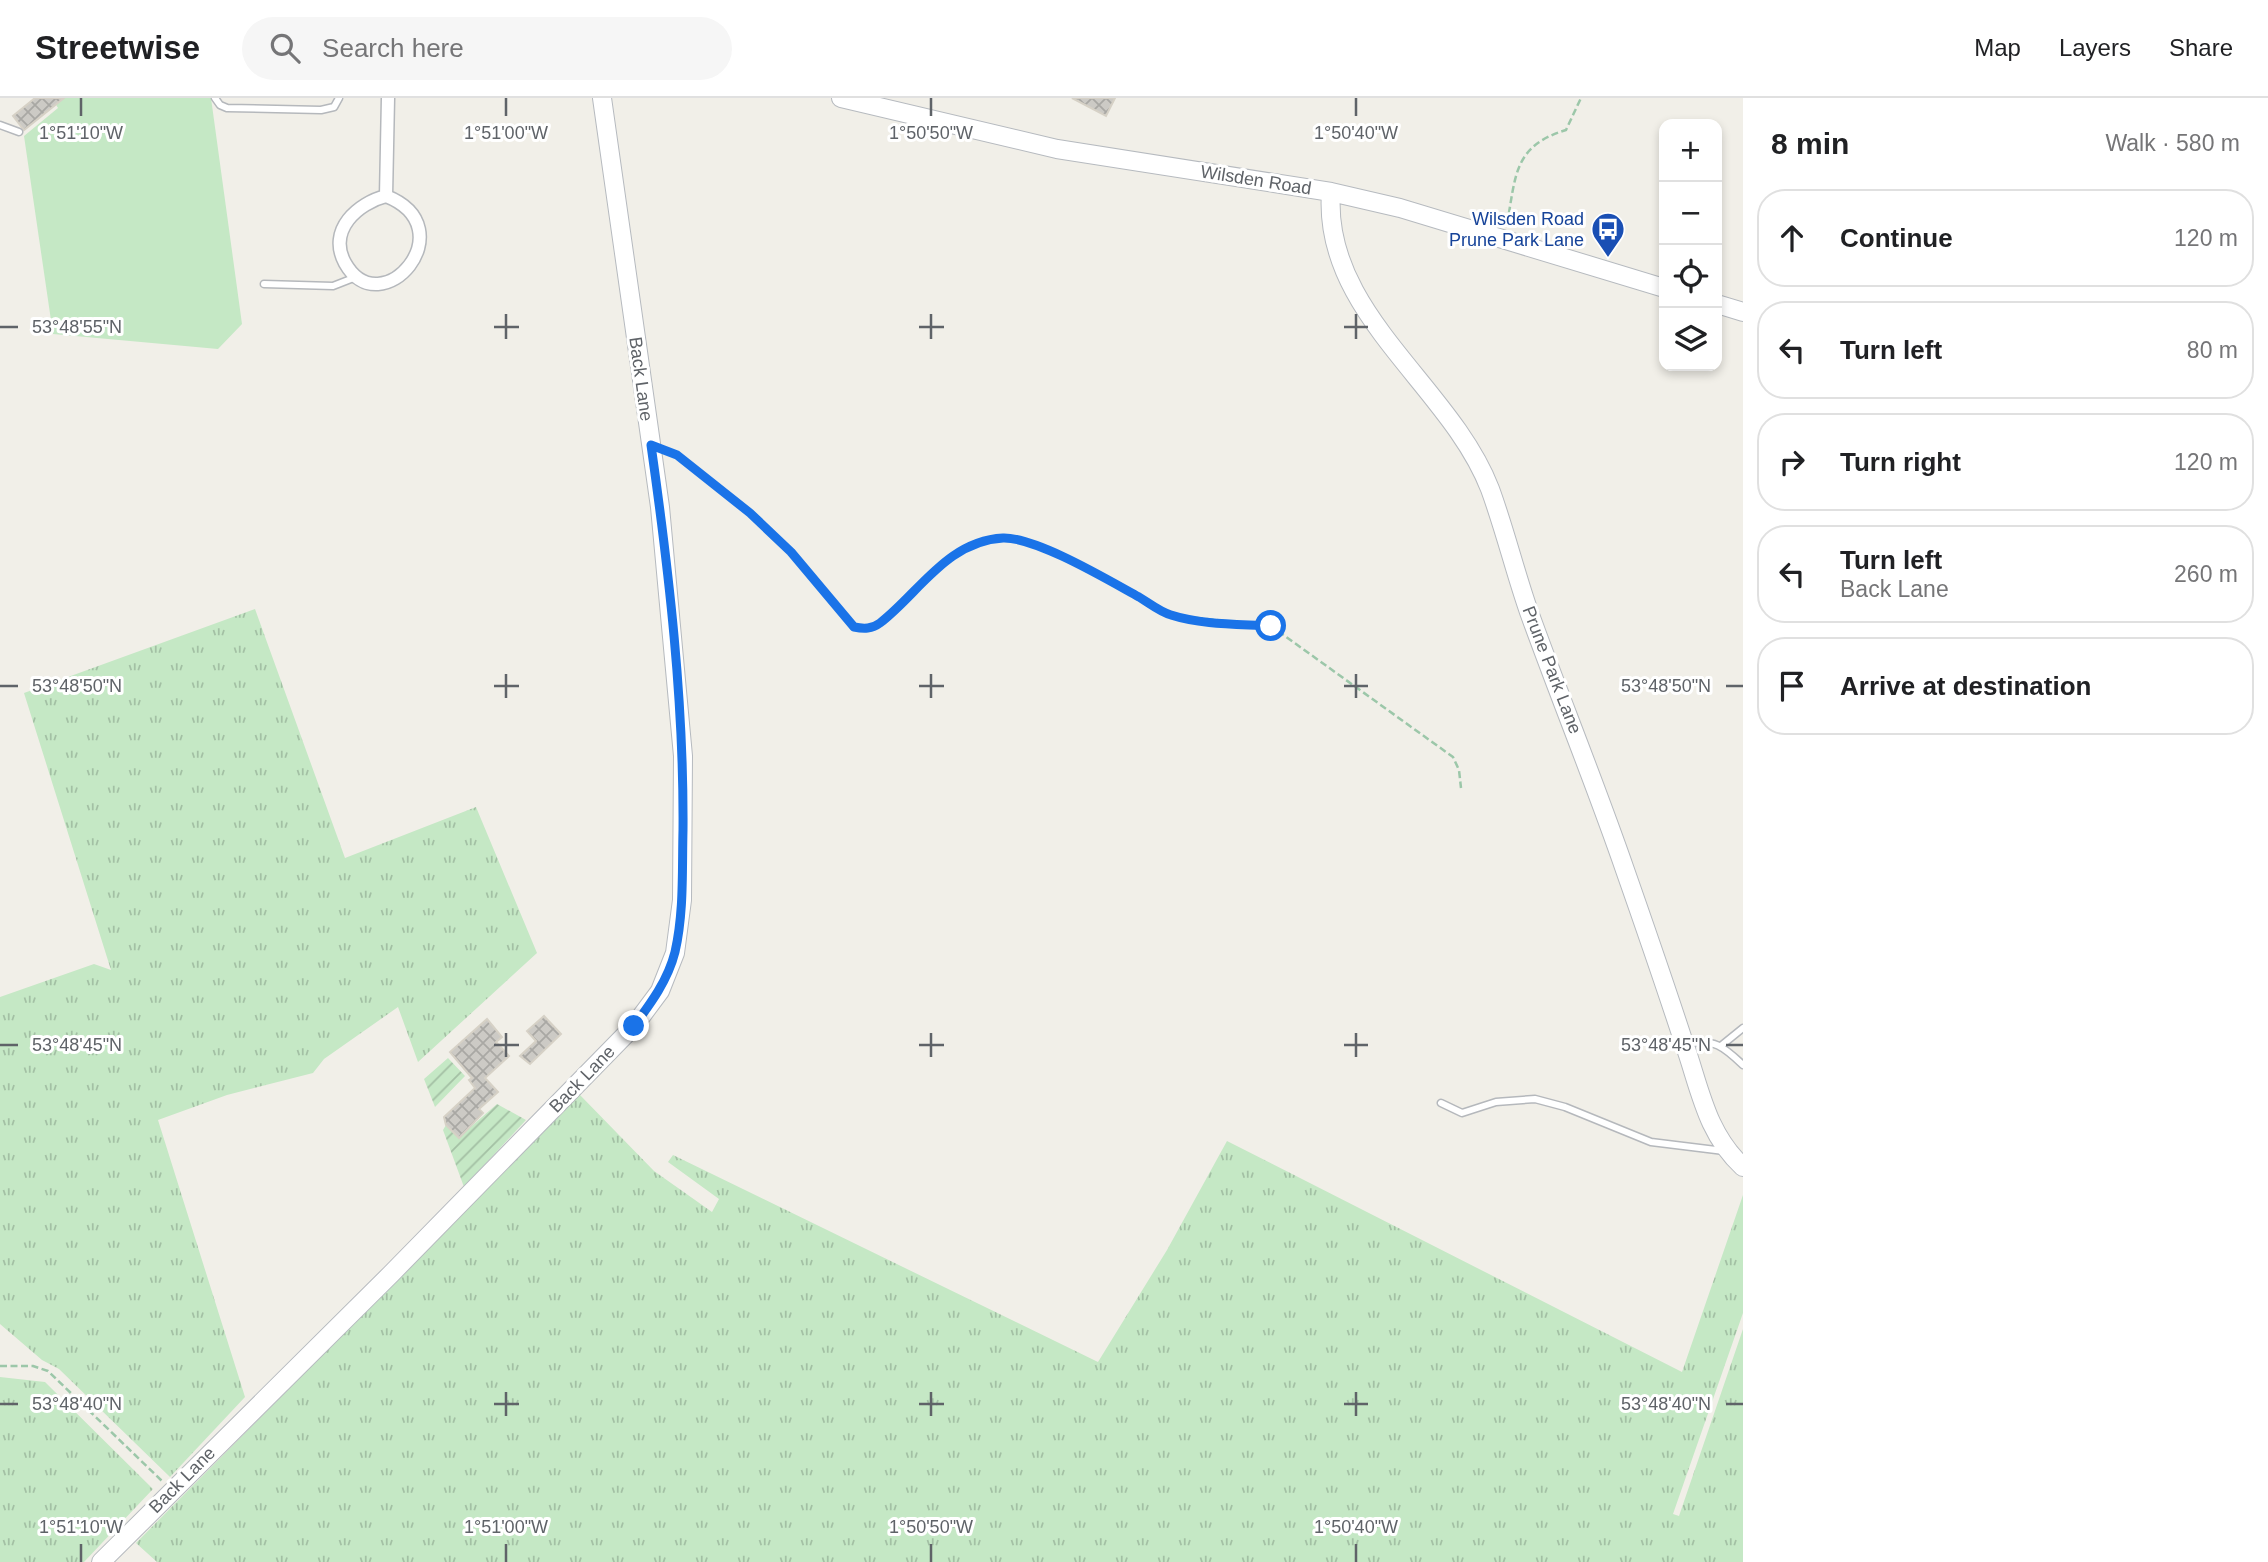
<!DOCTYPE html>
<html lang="en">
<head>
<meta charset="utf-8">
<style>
	:root { --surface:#fff; --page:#f6f6f6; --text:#202124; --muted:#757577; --line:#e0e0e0 }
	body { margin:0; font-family:Helvetica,sans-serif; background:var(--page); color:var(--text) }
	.controls { position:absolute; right:21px; top:21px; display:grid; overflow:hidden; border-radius:14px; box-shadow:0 4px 10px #0003 }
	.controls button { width:63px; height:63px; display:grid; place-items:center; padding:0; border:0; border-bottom:2px solid var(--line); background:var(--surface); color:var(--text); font:35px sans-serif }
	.stop { position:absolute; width:21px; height:21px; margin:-16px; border:5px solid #1a73e8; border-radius:50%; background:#fff }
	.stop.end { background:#1a73e8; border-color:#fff; box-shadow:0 2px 7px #0008 }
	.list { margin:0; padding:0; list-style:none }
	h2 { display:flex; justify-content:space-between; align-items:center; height:91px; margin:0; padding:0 28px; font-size:30px }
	h2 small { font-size:23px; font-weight:400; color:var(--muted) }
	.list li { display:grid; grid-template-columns:46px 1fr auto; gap:21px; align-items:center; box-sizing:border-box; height:98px; margin:0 14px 14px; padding:0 14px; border:2px solid var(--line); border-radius:28px }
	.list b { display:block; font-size:26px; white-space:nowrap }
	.list p { margin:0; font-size:23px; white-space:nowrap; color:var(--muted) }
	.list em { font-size:23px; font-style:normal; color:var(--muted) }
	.icon { flex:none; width:38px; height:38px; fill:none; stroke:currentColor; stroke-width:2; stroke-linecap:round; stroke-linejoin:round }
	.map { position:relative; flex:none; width:1743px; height:1464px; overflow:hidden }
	header { display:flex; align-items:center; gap:42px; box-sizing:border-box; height:98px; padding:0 35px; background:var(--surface); border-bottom:2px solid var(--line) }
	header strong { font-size:33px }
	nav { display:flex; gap:38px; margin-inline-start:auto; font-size:24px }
	.search { width:490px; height:63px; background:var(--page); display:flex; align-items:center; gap:18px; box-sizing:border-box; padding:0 24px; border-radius:38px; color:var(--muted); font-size:26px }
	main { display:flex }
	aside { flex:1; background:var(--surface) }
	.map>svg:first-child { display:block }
</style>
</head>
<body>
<header>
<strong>Streetwise</strong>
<div class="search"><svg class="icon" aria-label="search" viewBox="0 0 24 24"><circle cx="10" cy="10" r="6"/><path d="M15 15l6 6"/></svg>Search here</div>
<nav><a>Map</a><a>Layers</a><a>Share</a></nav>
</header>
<main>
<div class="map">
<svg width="1743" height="1464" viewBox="0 0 1743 1464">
	<defs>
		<pattern id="grass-tufts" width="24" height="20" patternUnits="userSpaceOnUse" patternTransform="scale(1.75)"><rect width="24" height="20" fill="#c5e8c5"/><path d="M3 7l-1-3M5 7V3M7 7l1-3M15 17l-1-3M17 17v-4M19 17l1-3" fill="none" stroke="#a3c0a4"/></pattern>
		<pattern id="garden-furrows" width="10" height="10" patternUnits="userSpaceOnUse" patternTransform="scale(1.75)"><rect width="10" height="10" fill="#c5e8c5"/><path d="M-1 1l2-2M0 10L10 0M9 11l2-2" fill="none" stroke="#a3c0a4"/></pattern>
		<pattern id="building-cross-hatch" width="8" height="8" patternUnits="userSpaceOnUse" patternTransform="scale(1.75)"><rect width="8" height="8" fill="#cccac5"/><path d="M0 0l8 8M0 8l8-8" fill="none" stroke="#a9a8a4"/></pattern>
	</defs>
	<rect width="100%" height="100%" fill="#f1efe8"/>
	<path fill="url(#grass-tufts)" d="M255 511 345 760 476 709 537 855 418 964 398 909 324 961 313 975 227 997 158 1022 245 1299 170 1379 59 1271 42 1262 0 1226V899L94 866 111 872 24 595Z
		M580 997 654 1073 712 1114 719 1101 668 1064 673 1057 1098 1264 1167 1152 1227 1043 1682 1274 1743 1097V1215L1673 1416 1679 1418 1743 1231V1464H157L136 1445Z
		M0 1279 45 1284 153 1391 84 1464H0Z"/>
	<path fill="#c5e8c5" d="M52 0H211L242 226 218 251 53 236 24 38 58 10Z"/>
	<path fill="url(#garden-furrows)" d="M448 960 465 978 435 1009 424 981Z
		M497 1006 526 1022 464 1089 443 1032 446 1027 459 1039Z"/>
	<path fill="url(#building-cross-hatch)" stroke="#d6d1c6" stroke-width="2" d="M35 0H64L24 32 13 18Z
		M1072 0H1115L1106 18Z
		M544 918 561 936 530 966 520 958 536 943 527 933Z
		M487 921 502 939 496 944 509 958 485 980 498 994 479 1011 483 1015 459 1040 446 1027 444 1019 475 990 469 982 472 980 450 954Z"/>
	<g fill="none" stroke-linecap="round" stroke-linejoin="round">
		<defs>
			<path id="lane" d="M215 0 220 7 227 10 321 12 334 9 339 0
				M0 27 19 34
				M264 186 333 188 356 179
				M1687 946C1714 940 1724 949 1743 967
				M1722 947 1743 930
				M1441 1005 1462 1015 1496 1004 1535 1001 1565 1009 1651 1044 1724 1053"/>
			<path id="street" d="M386 98C467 130 381 229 345 165 327 132 358 105 386 98Z
				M386 98 388 0"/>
			<path id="secondary" d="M841 0 1057 51 1331 94 1400 110 1664 190
				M1331 94C1322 215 1450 287 1490 391 1505 432 1515 474 1529 514 1560 600 1595 685 1625 772 1645 829 1665 887 1684 945 1700 990 1706 1035 1743 1069
				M1717 206 1743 214
				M101 1464 391 1176 634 928 660 893 675 855 682 802 683 658 660 409 602 0"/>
		</defs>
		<use href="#lane" stroke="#b5b8bc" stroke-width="9"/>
		<use href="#street" stroke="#b5b8bc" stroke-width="15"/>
		<use href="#secondary" stroke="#b6babf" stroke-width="20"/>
		<path stroke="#9cc7a9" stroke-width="2.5" stroke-dasharray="7 3.5" stroke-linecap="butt" d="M1507 126C1516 78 1513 48 1566 32L1581 0
			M667 352 677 357 750 415 791 454 854 529 871 530 879 526 913 491 946 463 977 444 1020 441 1103 479 1170 517 1271 528 1453 659 1459 672 1461 690
			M0 1268H33L48 1273 162 1383"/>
		<use href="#lane" stroke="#fff" stroke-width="6"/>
		<use href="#street" stroke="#fff" stroke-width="12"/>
		<use href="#secondary" stroke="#fff" stroke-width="18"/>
	</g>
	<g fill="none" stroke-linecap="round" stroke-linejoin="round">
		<path stroke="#1a73e8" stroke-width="9" d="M634 928C651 905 668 882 675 854 684 815 682 773 683 732 684 604 669 474 651 347L677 357 750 415 791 454 854 529C864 531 872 531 880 525 919 495 947 443 1003 440 1036 439 1108 482 1139 499 1149 505 1160 514 1171 517 1202 527 1239 526 1271 528"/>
	</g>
	<path fill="none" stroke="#5f6368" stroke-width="2.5" d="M81 0V18M506 0V18M931 0V18M1356 0V18M506 216V241M931 216V241M1356 216V241M0 229H18M494 229H519M919 229H944M1344 229H1368M506 576V600M931 576V600M1356 576V600M0 588H18M494 588H519M919 588H944M1344 588H1368M1726 588H1743M506 935V959M931 935V959M1356 935V959M0 947H18M494 947H519M919 947H944M1344 947H1368M1726 947H1743M506 1294V1318M931 1294V1318M1356 1294V1318M0 1306H18M494 1306H519M919 1306H944M1344 1306H1368M1726 1306H1743M81 1446V1464M506 1446V1464M931 1446V1464M1356 1446V1464"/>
	<defs>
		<symbol id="bus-pin" viewBox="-11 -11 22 30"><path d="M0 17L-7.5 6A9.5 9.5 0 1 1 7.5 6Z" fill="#1a4fb4" stroke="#fff"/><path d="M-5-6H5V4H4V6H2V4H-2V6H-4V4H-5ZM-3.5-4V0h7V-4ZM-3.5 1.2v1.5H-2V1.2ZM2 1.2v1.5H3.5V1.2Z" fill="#fff"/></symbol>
	</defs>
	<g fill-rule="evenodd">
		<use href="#bus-pin" x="1589" y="112" width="38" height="52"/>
	</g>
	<g text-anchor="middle" stroke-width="6" stroke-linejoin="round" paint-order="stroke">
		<g font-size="18" fill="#5f6368" stroke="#fff">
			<text transform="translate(1256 82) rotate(9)" y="6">Wilsden Road</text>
			<text transform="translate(641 281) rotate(82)" y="6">Back Lane</text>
			<text transform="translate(1552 572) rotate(69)" y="6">Prune Park Lane</text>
			<text transform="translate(582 981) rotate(-46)" y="6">Back Lane</text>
			<text transform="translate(182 1382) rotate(-45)" y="6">Back Lane</text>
		</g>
		<g font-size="18" fill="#164399" stroke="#fff" text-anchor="end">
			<text x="1584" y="127">Wilsden Road<tspan x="1584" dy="21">Prune Park Lane</tspan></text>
		</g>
	</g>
	<g font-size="18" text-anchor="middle" fill="#5f6368" stroke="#fff" stroke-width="6" stroke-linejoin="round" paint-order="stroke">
		<text x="81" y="41">1°51'10"W</text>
		<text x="506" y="41">1°51'00"W</text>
		<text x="931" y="41">1°50'50"W</text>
		<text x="1356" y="41">1°50'40"W</text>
		<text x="77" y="235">53°48'55"N</text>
		<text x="77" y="594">53°48'50"N</text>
		<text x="1666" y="594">53°48'50"N</text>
		<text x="77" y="953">53°48'45"N</text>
		<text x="1666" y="953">53°48'45"N</text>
		<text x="77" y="1312">53°48'40"N</text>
		<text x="1666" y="1312">53°48'40"N</text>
		<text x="81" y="1435">1°51'10"W</text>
		<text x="506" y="1435">1°51'00"W</text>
		<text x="931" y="1435">1°50'50"W</text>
		<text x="1356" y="1435">1°50'40"W</text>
	</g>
</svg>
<div class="controls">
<button>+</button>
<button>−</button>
<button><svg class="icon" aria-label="locate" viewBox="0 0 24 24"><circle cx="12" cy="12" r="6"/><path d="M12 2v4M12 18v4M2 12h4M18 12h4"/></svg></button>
<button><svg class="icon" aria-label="layers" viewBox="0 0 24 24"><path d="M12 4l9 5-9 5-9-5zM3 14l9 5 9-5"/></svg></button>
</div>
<div class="stop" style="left:1271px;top:528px"></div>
<div class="stop end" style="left:634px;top:928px"></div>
</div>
<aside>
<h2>8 min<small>Walk · 580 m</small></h2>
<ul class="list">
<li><svg class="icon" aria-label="ahead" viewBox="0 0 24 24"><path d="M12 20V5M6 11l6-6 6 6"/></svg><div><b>Continue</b></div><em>120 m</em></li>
<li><svg class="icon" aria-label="left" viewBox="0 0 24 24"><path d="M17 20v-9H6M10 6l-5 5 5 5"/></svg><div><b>Turn left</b></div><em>80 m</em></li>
<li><svg class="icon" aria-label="right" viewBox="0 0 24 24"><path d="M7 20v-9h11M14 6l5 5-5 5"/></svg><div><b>Turn right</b></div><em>120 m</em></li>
<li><svg class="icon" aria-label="left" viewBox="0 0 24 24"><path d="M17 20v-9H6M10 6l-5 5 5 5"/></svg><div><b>Turn left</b><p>Back Lane</p></div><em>260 m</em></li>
<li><svg class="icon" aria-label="arrive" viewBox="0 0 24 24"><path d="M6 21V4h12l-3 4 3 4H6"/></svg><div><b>Arrive at destination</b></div></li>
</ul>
</aside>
</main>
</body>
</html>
